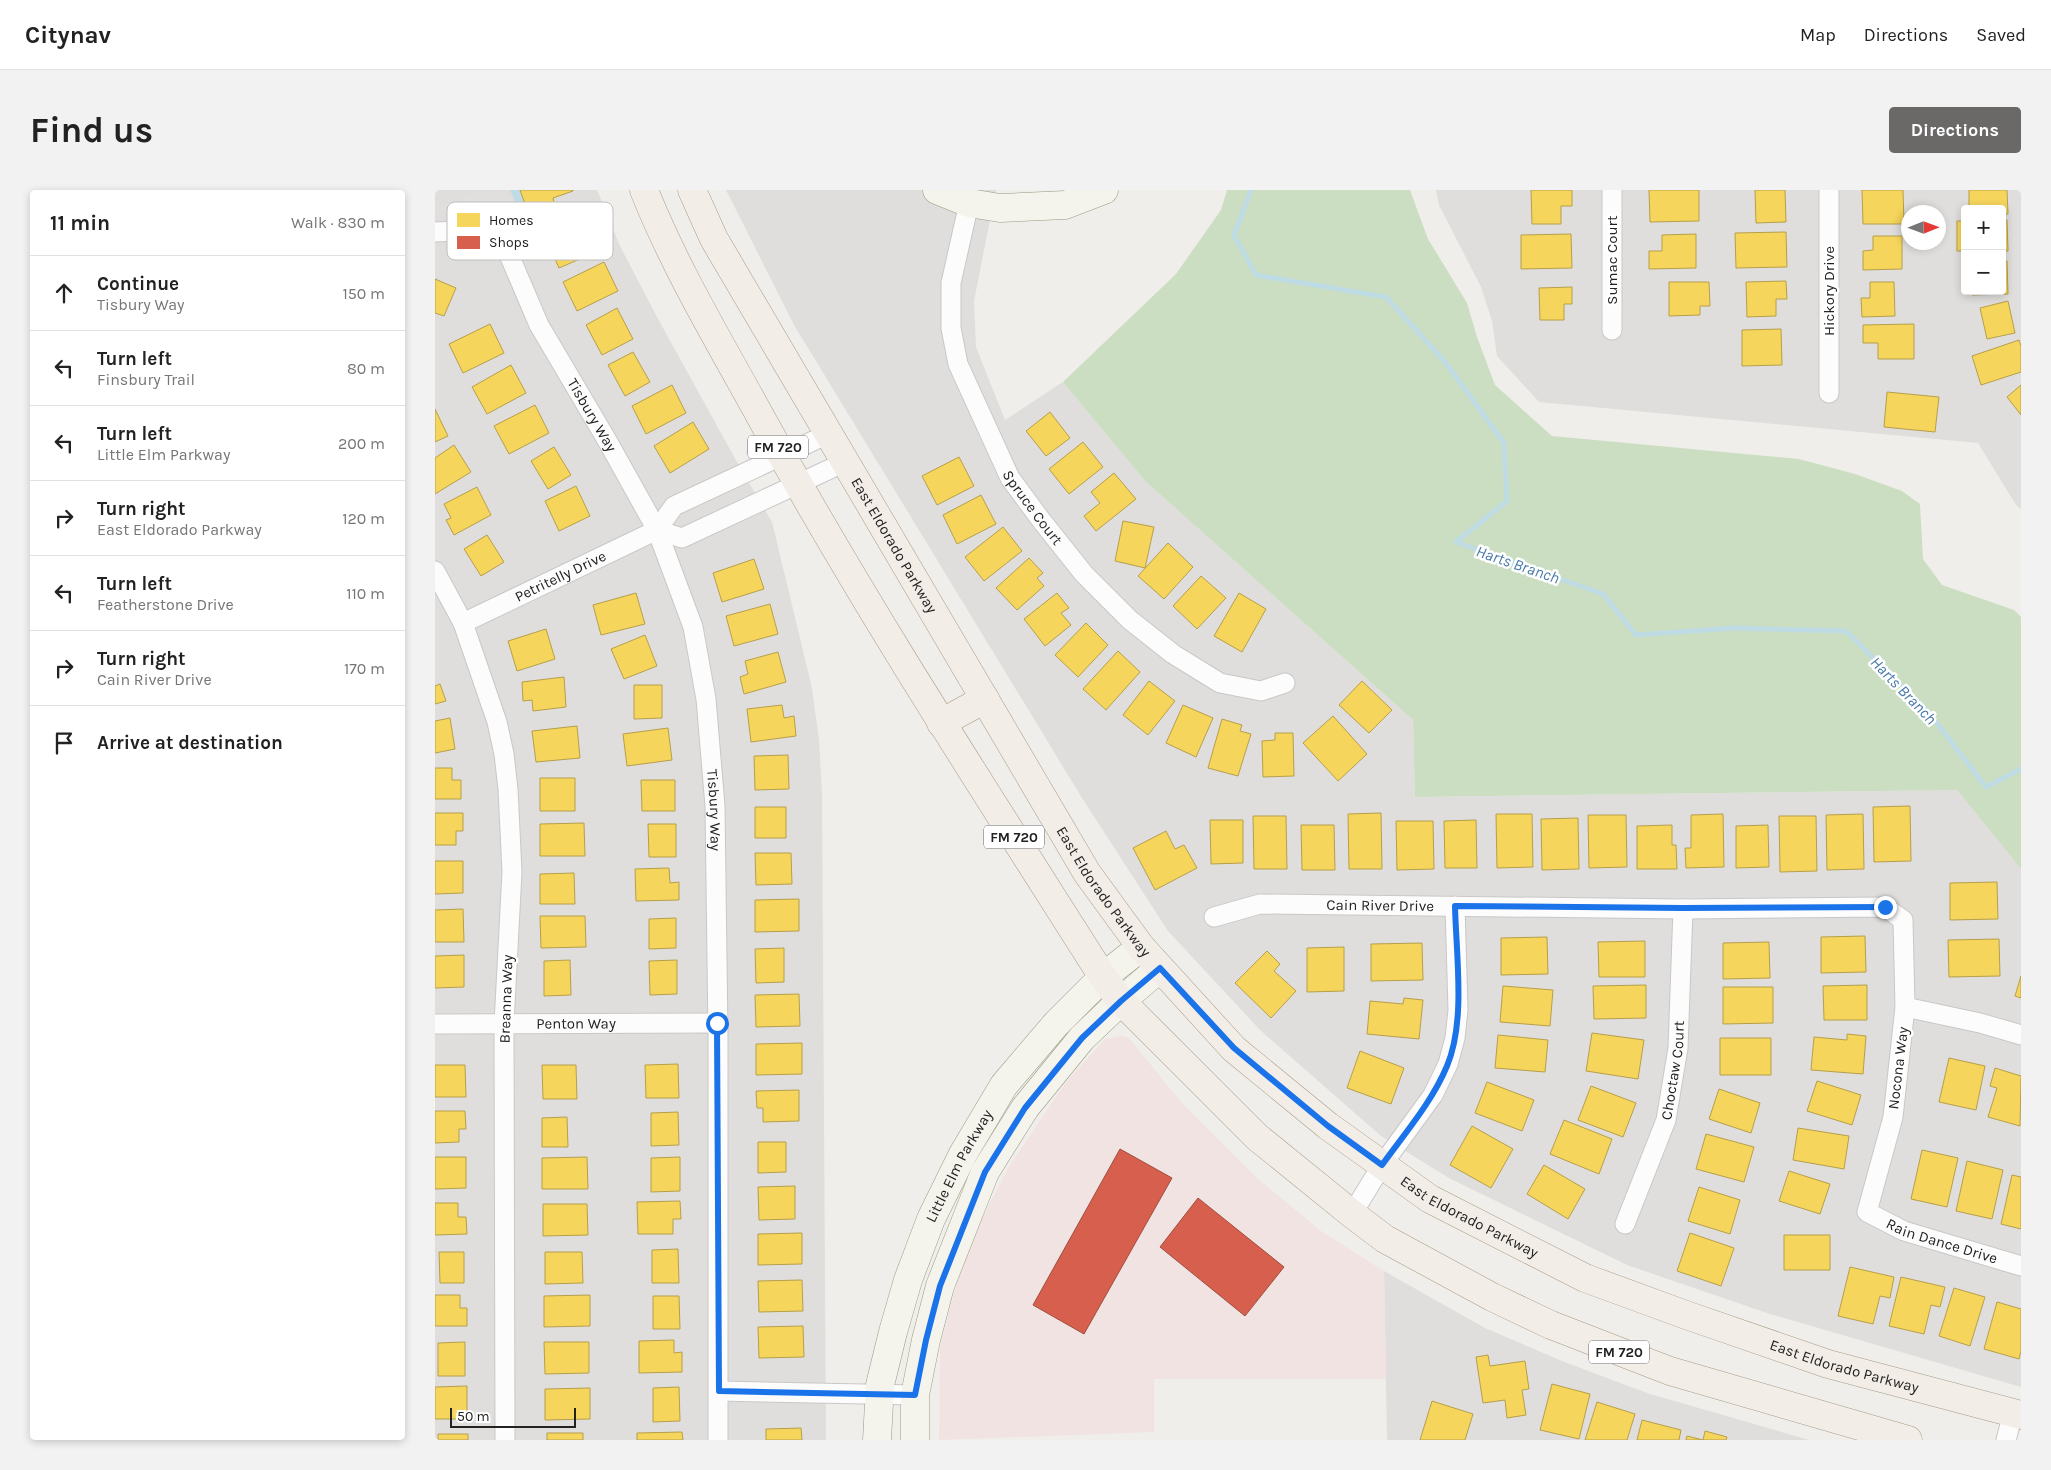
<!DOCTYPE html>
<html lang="en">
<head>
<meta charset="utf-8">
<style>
	:root { --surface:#fff; --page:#f2f2f2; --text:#222; --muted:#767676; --line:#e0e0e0; --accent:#6a6968 }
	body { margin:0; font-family:Karla,sans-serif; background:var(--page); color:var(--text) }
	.controls { position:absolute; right:15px; top:15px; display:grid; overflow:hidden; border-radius:5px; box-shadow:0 2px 8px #0003 }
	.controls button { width:45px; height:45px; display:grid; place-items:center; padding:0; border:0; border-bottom:1px solid var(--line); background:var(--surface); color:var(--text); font:25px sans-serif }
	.compass { position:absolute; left:1466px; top:15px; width:45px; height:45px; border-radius:50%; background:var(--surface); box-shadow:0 2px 8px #0003; rotate:89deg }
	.scale { position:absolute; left:15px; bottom:12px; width:126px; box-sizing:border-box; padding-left:5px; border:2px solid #222; border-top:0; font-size:14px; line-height:18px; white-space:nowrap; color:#222; -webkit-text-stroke:4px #fff; paint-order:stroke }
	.stop { position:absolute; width:15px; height:15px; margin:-11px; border:4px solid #1a73e8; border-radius:50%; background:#fff }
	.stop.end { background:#1a73e8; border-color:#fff; box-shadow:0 1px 5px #0008 }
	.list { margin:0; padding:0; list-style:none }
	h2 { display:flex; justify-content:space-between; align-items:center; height:65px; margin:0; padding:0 20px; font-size:21px }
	h2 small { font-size:16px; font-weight:400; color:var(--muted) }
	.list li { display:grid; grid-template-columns:32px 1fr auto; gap:15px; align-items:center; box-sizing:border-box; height:75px; padding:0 20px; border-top:1px solid var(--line) }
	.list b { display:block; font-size:19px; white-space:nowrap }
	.list p { margin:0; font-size:16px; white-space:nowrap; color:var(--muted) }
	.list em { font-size:16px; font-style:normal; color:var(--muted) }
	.icon { flex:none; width:28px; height:28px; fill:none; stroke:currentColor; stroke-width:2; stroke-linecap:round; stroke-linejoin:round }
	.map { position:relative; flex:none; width:1586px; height:1250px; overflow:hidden; border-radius:5px }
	header { display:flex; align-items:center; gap:30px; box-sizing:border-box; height:70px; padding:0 25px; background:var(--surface); border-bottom:1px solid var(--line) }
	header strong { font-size:24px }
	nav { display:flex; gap:28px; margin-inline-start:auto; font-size:18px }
	.intro { display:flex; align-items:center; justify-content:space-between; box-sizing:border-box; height:120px; padding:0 30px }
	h1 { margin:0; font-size:35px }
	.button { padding:12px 22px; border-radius:5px; background:var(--accent); color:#fff; font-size:18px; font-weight:700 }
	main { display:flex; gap:30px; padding:0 30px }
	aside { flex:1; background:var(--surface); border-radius:5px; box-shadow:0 2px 8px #0003 }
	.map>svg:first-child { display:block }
</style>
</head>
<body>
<header>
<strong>Citynav</strong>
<nav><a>Map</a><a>Directions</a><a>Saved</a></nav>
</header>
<div class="intro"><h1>Find us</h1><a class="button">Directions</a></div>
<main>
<aside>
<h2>11 min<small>Walk · 830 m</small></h2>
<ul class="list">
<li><svg class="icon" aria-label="ahead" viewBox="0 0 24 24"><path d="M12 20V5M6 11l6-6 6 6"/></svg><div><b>Continue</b><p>Tisbury Way</p></div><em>150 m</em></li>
<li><svg class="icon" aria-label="left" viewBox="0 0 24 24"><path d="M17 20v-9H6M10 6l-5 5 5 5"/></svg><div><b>Turn left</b><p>Finsbury Trail</p></div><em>80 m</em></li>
<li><svg class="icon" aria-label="left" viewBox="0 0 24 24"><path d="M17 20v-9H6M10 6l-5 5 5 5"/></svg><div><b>Turn left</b><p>Little Elm Parkway</p></div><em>200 m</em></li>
<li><svg class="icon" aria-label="right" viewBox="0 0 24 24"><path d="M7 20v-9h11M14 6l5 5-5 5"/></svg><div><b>Turn right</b><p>East Eldorado Parkway</p></div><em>120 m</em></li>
<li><svg class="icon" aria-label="left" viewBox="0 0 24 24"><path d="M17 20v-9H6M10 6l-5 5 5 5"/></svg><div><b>Turn left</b><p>Featherstone Drive</p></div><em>110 m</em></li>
<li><svg class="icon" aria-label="right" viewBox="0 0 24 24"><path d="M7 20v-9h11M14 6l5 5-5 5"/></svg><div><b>Turn right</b><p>Cain River Drive</p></div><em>170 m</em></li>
<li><svg class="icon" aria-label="arrive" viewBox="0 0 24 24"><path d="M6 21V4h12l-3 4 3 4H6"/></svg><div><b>Arrive at destination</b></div></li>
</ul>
</aside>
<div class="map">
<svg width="1586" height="1250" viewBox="0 0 1586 1250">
	<rect width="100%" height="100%" fill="#f0eeeb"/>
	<path fill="#dfdedc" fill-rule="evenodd" d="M0 0H162L185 56 222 127 302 272 337 332 377 498 384 550 387 604 391 1250H0Z
		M291 0H561L539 111 541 157 570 230 628 192 710 291 978 530 980 607 1522 600 1586 679V1197L1332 1123 1192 1075 1014 988 946 946 825 840 733 741 647 608 359 135Z
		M1001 0H1586V319L1581 315 1543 253 1104 212 1062 166 1057 131 1046 97 1004 15ZM1530 19H1567V101H1530ZM1474 22H1504V52H1474Z
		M949 1081 1050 1138 1127 1171 1212 1203 1374 1250H952Z"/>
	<path fill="#f1e3e1" d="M687 846 694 848 747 913 822 988 886 1041 949 1081 951 1189H719V1242L504 1250 505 1158 522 1091 546 1031 573 978 631 892 670 849Z"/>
	<path fill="#cbdec1" d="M792 0H975L993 49 1032 113 1042 147 1060 195 1117 246 1364 269 1420 284 1467 301 1485 314 1488 369 1507 395 1579 420 1586 427V679L1522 600 980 607 978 530 710 291 628 192 741 84 786 20Z"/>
	<path fill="#e0dfde" d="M61 2 79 8 69 27 60 22 39 25 28 7 42 3Z"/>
	<path fill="#bfdbe3" d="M75 0H107L115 19 89 31Z"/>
	<path fill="#f6d55c" stroke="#b69f4b" d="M85 0H138V1L118 8 120 16 94 25Z
		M1096 0H1137V16H1126V34H1097Z
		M1214 0H1264V31L1215 32Z
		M1320 0H1350L1351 32 1321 33Z
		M1427 0H1468L1469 34H1428Z
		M1534 0H1572L1573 24H1567V19H1534Z
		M1567 30H1572L1573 61H1567Z
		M1522 31H1530V61H1522Z
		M148 32 161 62 124 78 111 49Z
		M1351 42 1352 77 1301 78 1300 43Z
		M1136 44 1137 78 1086 79V45Z
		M1261 44V78L1214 79V61H1227V45Z
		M1438 46H1467V79L1428 80V61L1438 60Z
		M1567 71H1572L1573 104 1537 105V101H1567Z
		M169 72 183 101 142 121 128 92Z
		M0 89 21 98 9 126 0 123Z
		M1351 91 1352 109H1341V126L1312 127 1311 92Z
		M1234 92H1274L1275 116H1265V125L1234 126Z
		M1435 92H1459L1460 126 1427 127 1426 108H1435Z
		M1137 97V114H1129V130H1105L1104 98Z
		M1573 111 1580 143 1552 149 1545 118Z
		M182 118 198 149 167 165 151 135Z
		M55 134 69 163 28 183 14 154Z
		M1479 134V169H1443V153H1428V135Z
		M1346 139 1347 175 1307 176V140Z
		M1584 150 1586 156V182L1546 195 1537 166Z
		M198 162 215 192 190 206 173 175Z
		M76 175 91 203 52 224 37 197Z
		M237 195 251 223 211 244 197 216Z
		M1586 195V225L1572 207Z
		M1452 202 1504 207 1500 242 1449 237Z
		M100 215 114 243 74 264 59 236Z
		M0 219 13 246 0 252Z
		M615 222 635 248 611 266 591 241Z
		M258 232 274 259 235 283 219 256Z
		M648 252 668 277 634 304 614 279Z
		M19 255 36 282 0 304V268Z
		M119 257 136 285 113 299 96 271Z
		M524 267 539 296 502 315 487 286Z
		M679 283 701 309 661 341 649 326 665 313 656 302Z
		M141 296 155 326 124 341 110 311Z
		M42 297 56 325 19 345 11 330 16 328 9 314Z
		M546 305 561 334 522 354 508 325Z
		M688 331 719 337 710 378 680 371Z
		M568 337 587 361 549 391 530 367Z
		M52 345 69 372 46 386 29 359Z
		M733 353 758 377 729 409 703 386Z
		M594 368 608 383 602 388 609 396 582 420 561 398Z
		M319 369 329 399 287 412 278 383Z
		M766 386 791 408 762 439 738 416Z
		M201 403 210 434 166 445 158 415Z
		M622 403 634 418 626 423 636 435 610 456 589 429Z
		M804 403 831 419 807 462 779 446Z
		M335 414 343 444 299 456 291 426Z
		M651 433 673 455 643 487 620 465Z
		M111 439 120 469 82 481 73 451Z
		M210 445 222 476 189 489 176 459Z
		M683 461 705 482 671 520 648 499Z
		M343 462 351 492 309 504 305 487 313 484 310 471Z
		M129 487 131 517 98 521 97 510 88 511 87 492Z
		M714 491 740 511 713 545 688 525Z
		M927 491 957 520 934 543 904 515Z
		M5 494 11 511 0 514V496Z
		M199 495H227V528L199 529Z
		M347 515 349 528 359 526 361 546 316 552 312 519Z
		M748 515 778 528 761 567 731 553Z
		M898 526 932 564 903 591 868 553Z
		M15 528 20 559 0 563V531Z
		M787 529 807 535 805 541 816 544 803 586 773 578Z
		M142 536 145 568 101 572 97 541Z
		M233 538 237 570 192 576 188 544Z
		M840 543H858L859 586 828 587 827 551 840 550Z
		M353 565 354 599 320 600 319 566Z
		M0 578H17V590H26V609H0Z
		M105 588H140V621H105Z
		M206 590H240V621H207Z
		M1475 616 1476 671 1439 672 1438 617Z
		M320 617H351V648H320Z
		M0 623H28V641H21V655H0Z
		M946 623 947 679H914L913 624Z
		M1061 624H1097L1098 677 1062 678Z
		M1288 624 1289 677 1251 678 1250 658H1256V625Z
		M1428 624 1429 679 1392 680 1391 625Z
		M1153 625H1191L1192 677 1154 678Z
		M818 626H851L852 679H819Z
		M1344 626H1381L1382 681 1345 682Z
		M1143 628 1144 679 1107 680 1106 629Z
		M775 630H808V673L776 674Z
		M1041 630 1042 678H1010L1009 631Z
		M961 631H998L999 679 962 680Z
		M149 633 150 666H105V634Z
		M213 634H241V667H214Z
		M866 635H899L900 680H867Z
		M1237 635V655H1241L1242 679H1202V636Z
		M1333 635 1334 677 1301 678V636Z
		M731 641 740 659 749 655 762 678 720 700 698 658Z
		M320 663H356L357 694 321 695Z
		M0 671H28V703L0 704Z
		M234 678 235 693 244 692V710L201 711 200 679Z
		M139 683 140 714H105V684Z
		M1562 692 1563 729 1515 730V693Z
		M364 709V741L320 742V710Z
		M28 719 29 752H0V720Z
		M105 726H150L151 757 106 758Z
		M241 728V758L214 759V729Z
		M1430 746 1431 782 1386 783V747Z
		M1112 747 1113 784 1066 785V748Z
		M1564 749 1565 786 1514 787 1513 750Z
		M1210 751V787H1164L1163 752Z
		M1334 752 1335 788 1288 789V753Z
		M987 753 988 790 936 791V754Z
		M909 757V801L872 802V758Z
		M349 758V792L321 793 320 759Z
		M832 761 845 774 839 781 861 801 836 828 800 793Z
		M29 765V797L0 798V766Z
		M135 770 136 805 109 806V771Z
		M242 770V804L215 805 214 771Z
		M1586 786V808L1580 806Z
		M1211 795V828L1159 829 1158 796Z
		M1432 795V830H1389L1388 796Z
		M1068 796 1118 800 1115 836 1065 832Z
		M1288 797H1338V833L1288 834Z
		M364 804 365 836 321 837 320 805Z
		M969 808 988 810 984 849 932 844 935 811 968 814Z
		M1157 843 1209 850 1203 889 1151 881Z
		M1412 844 1431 846 1428 884 1376 880 1379 847 1412 850Z
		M1063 845 1113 850 1110 882 1060 878Z
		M1285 848H1336V885H1285Z
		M367 853V884L321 885V854Z
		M925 861 969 878 956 914 912 898Z
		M1514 868 1550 876 1541 920 1504 912Z
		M243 874 244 908H211L210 875Z
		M0 875H30L31 907H0Z
		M107 875H141L142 909H108Z
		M1560 878 1586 886 1585 936 1553 927 1562 898 1555 896Z
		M1382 891 1426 905 1417 935 1372 921Z
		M1052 892 1099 910 1087 941 1040 923Z
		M1156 896 1201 913 1188 947 1143 930Z
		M1284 899 1325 913 1316 943 1274 929Z
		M364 900V931L328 932V918H322L321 901Z
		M0 921H30L31 939H24V952L0 953Z
		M243 922 244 955 216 956V923Z
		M132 927 133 957H107V928Z
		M1129 930 1177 949 1164 984 1115 964Z
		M1037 936 1078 959 1056 998 1015 975Z
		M1363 938 1414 946 1409 979 1358 970Z
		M1271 944 1319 957 1309 992 1261 979Z
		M323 952H351V982L323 983Z
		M1487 960 1523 968 1512 1017 1476 1009Z
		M0 967H31V998L0 999Z
		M152 967 153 999H107V968Z
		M245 967V1001L216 1002V968Z
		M1532 971 1568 980 1557 1029 1521 1021Z
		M1109 975 1150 999 1133 1029 1092 1004Z
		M1354 981 1395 994 1385 1024 1344 1011Z
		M1577 985 1586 987V1039L1566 1034Z
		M360 996V1029L324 1030 323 997Z
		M1264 997 1305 1010 1295 1044 1253 1031Z
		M245 1011 246 1029H238V1044H203L202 1012Z
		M0 1013H23V1027H31L32 1044 0 1045Z
		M108 1014H152L153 1045 108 1046Z
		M367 1043V1074L323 1075V1044Z
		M1255 1043 1299 1058 1286 1096 1242 1081Z
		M1349 1045H1395V1080H1349Z
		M243 1059 244 1093H217V1060Z
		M4 1062H29V1093H5Z
		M110 1062H147L148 1093 110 1094Z
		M1415 1077 1459 1087 1455 1108 1445 1106 1438 1134 1403 1126Z
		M1466 1087 1510 1097 1505 1117 1496 1115 1489 1144 1454 1136Z
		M367 1090 368 1121 324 1122 323 1091Z
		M1519 1098 1550 1107 1535 1156 1504 1146Z
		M0 1105H25V1118H32V1136H0Z
		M155 1105V1136L109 1137V1106Z
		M218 1106H244L245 1139H218Z
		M1562 1112 1586 1119V1161L1584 1169 1549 1159Z
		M368 1136 369 1167 324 1168 323 1137Z
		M239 1150V1163L247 1162V1182L204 1183V1151Z
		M30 1152V1186H3V1153Z
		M109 1152H154V1183L110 1184Z
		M1053 1165 1055 1176 1090 1171 1094 1199 1087 1200 1091 1225 1072 1228 1070 1210 1048 1213 1041 1167Z
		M1117 1194 1155 1204 1144 1249 1105 1240Z
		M32 1196V1229H0V1197Z
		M244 1197 245 1231 218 1232V1198Z
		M155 1198V1229L110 1230V1199Z
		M997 1211 1038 1224 1030 1250H985Z
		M1162 1212 1200 1224 1192 1250H1150Z
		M1207 1230 1246 1240 1244 1250H1202Z
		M366 1238 367 1250H331V1239Z
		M1270 1241 1292 1247 1291 1250H1268Z
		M247 1242 248 1250H202V1243Z
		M112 1243H148V1250H112Z
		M3 1244H33V1250H3Z
		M1252 1246 1268 1250H1251Z"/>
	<path fill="#d6604d" stroke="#a04d40" d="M685 959 737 988 649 1144 598 1115Z
		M763 1008 849 1077 810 1126 725 1057Z"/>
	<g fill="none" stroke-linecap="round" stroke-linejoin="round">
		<path stroke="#bfdbe3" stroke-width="5" d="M816 0 799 45 821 85 951 107 1011 173 1069 253 1072 311 1021 352 1168 404 1201 445 1299 438 1411 441 1494 523 1551 597 1586 579"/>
		<defs>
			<g id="street">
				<path d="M1394 0V203"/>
				<path id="s1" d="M534 13 516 93V138L523 174 575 288 606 330 649 384 695 430 738 464 785 493 826 501 850 493"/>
				<path id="s2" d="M0 42 63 39 104 135 173 252 222 340 258 437 271 509 280 616 283 845V1250"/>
				<path d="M1177 140V0"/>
				<path d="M222 340 247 348 410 272"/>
				<path d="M0 381 28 433 62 532 69 564 73 599 77 682 69 834 70 1250"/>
				<path id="s3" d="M28 433 222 340 239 316 393 244"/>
				<path id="s4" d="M779 727 825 714 1248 719 1450 717 1468 730 1470 817 1458 927 1432 1022 1469 1041 1586 1076"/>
				<path d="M1470 817 1545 833 1586 845"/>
				<path id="s5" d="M0 834 282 833"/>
				<path d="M917 1024 947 975 998 905 1013 874 1020 848 1023 820 1020 716"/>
				<path id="s6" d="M1190 1034 1231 930 1243 858 1248 719"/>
				<path d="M284 1201 480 1205"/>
				<path d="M1571 1250 1578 1223"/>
			</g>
			<g id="secondary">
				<path d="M502 0 534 13 565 18 630 15 669 0"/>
				<path id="s7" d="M442 1250 445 1195 458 1142 473 1090 496 1029 528 964 569 895 621 834 668 787 706 757"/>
				<path d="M480 1250V1205L491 1150 505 1096 550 982 590 918 647 848 686 811 725 778"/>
			</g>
			<g id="primary">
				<path d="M209 0C240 78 284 151 324 224 430 417 550 601 668 787L686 811 822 947 917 1024 950 1049 1057 1107 1116 1135 1235 1181 1473 1250"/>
				<path id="s8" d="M257 0 279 49 652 683 706 757 799 859 893 936 995 1009 1150 1088 1251 1125 1393 1174 1586 1225"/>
				<path d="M506 533 550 509"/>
			</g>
		</defs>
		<use href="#street" stroke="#c9c8c7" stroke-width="21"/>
		<use href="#secondary" stroke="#999a82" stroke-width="29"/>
		<use href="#primary" stroke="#a79c86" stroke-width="29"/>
		<use href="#street" stroke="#fdfcfc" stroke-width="19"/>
		<use href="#secondary" stroke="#f4f4ed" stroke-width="28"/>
		<use href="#primary" stroke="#f3ede7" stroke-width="28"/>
	</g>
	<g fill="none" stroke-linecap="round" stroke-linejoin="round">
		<path stroke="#1a73e8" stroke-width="6" d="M282 833 284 1201 480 1205 491 1150 505 1096 550 982 590 918 647 848 686 811 725 778 799 858 893 936 947 975C970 943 997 912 1012 876 1031 831 1021 764 1020 716L1248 718 1450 717"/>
	</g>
	<g text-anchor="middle" stroke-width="5" stroke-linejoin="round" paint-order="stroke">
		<g fill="#fff" stroke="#646464" stroke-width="1">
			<rect x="313" y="245.5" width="60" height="23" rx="4"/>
			<rect x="549" y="635.5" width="60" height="23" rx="4"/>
			<rect x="1154" y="1150.5" width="60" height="23" rx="4"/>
		</g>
		<g font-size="14" font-weight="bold" fill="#222">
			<text x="343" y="262">FM 720</text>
			<text x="579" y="652">FM 720</text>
			<text x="1184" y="1167">FM 720</text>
		</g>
		<g font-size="15" fill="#222" stroke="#fff">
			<text transform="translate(1177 70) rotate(-90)" y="5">Sumac Court</text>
			<text transform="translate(1394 101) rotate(-90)" y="5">Hickory Drive</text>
			<text dy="5" stroke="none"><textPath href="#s2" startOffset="272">Tisbury Way</textPath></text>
			<text dy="5" stroke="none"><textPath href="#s1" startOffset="326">Spruce Court</textPath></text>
			<text dy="5" stroke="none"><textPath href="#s8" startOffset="409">East Eldorado Parkway</textPath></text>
			<text dy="5" stroke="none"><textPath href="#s3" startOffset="108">Petritelly Drive</textPath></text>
			<text dy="5" stroke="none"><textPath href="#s2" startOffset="692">Tisbury Way</textPath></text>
			<text dy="5" stroke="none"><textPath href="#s8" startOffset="814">East Eldorado Parkway</textPath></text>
			<text dy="5" stroke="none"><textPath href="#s4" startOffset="168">Cain River Drive</textPath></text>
			<text transform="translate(71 809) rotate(-88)" y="5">Breanna Way</text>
			<text dy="5" stroke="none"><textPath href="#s5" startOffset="141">Penton Way</textPath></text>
			<text transform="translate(1463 878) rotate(-83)" y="5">Nocona Way</text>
			<text dy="5" stroke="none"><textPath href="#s6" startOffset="162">Choctaw Court</textPath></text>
			<text dy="5" stroke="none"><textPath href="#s7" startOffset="289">Little Elm Parkway</textPath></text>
			<text dy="5" stroke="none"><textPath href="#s8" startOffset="1309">East Eldorado Parkway</textPath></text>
			<text dy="5" stroke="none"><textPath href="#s4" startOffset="1072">Rain Dance Drive</textPath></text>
			<text dy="5" stroke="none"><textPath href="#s8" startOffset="1714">East Eldorado Parkway</textPath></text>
		</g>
		<g font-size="16" font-style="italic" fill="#4a7aab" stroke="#fff">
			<text transform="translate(1083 374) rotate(19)" y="6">Harts Branch</text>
			<text transform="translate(1469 500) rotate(46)" y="6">Harts Branch</text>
		</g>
	</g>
	<rect x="12" y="12" width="166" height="58" rx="8" fill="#fff" stroke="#bdbdbd" stroke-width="1"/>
	<rect x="22" y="23" width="23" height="14" fill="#f6d55c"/>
	<rect x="22" y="46" width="23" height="13" fill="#d6604d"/>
	<g font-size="14" fill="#222">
		<text x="54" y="35">Homes</text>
		<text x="54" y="57">Shops</text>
	</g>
</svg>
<div class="controls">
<button>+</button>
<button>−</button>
</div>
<svg class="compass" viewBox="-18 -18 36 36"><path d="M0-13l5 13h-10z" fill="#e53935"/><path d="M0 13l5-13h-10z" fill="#767676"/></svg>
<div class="scale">50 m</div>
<div class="stop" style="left:282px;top:833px"></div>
<div class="stop end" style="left:1450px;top:717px"></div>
</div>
</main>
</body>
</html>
